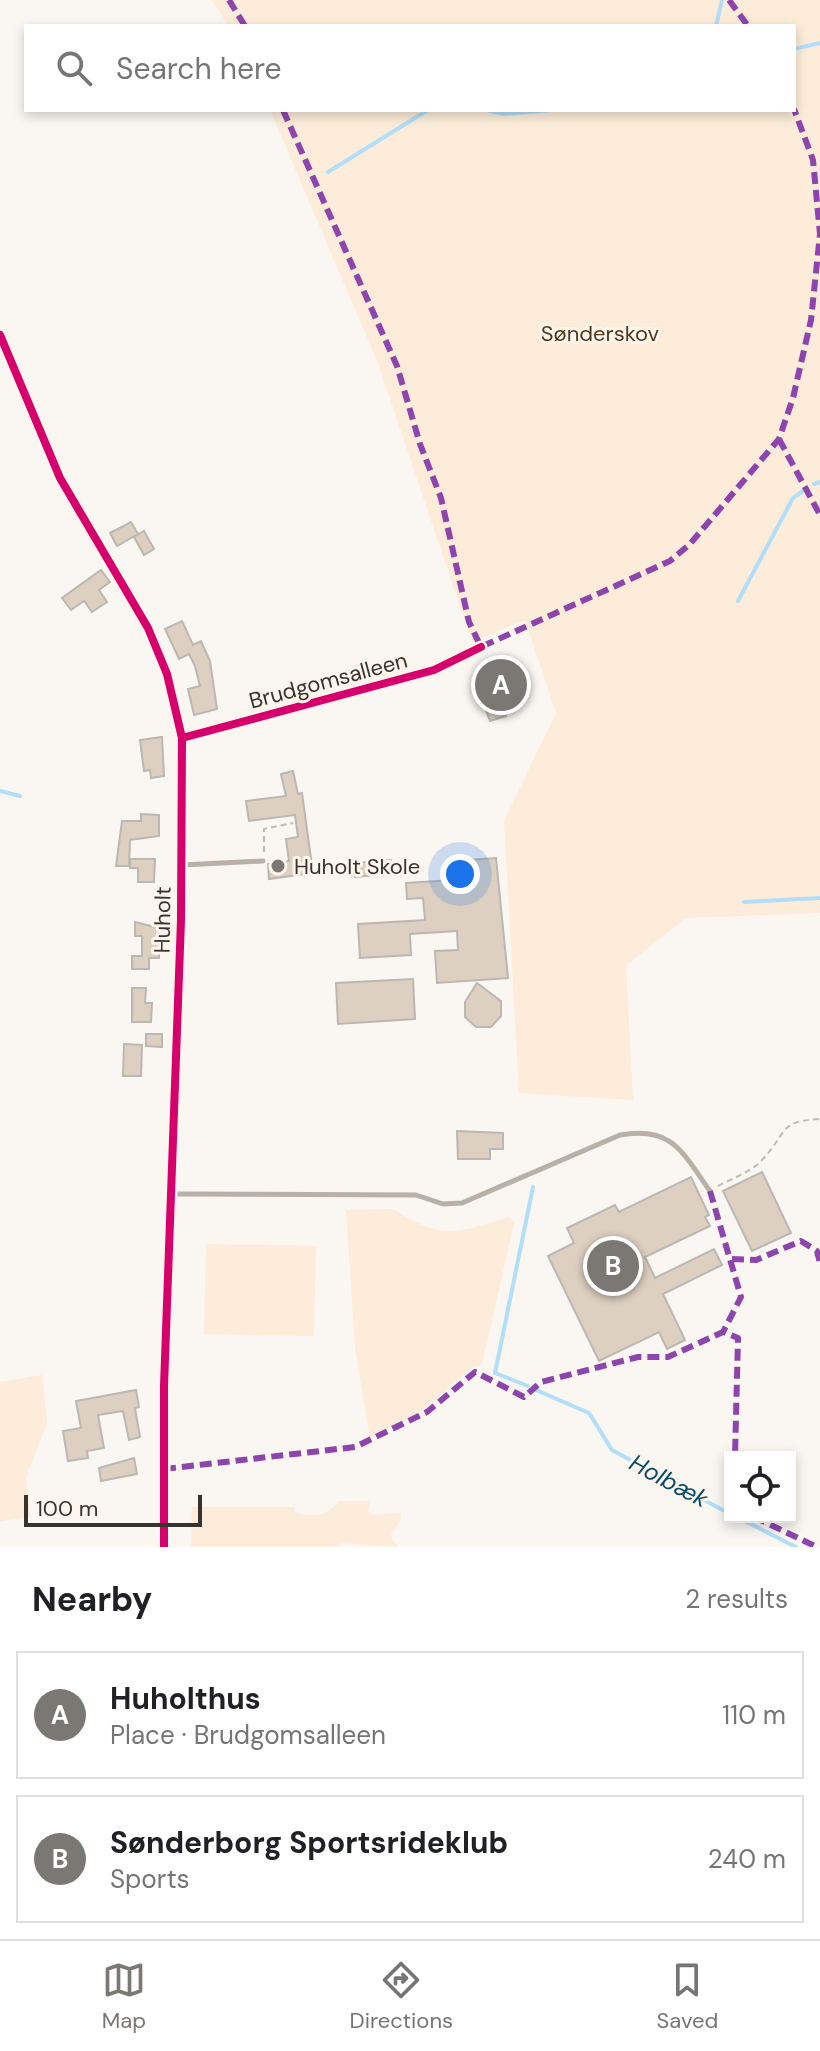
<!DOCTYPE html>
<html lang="en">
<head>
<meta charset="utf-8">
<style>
	:root { --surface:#fff; --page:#f6f6f6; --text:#202124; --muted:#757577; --line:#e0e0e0; --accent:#7b7773 }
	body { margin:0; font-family:"DM Sans",sans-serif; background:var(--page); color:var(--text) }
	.controls { position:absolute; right:24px; bottom:24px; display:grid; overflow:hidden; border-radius:0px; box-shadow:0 4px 12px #0003 }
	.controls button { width:72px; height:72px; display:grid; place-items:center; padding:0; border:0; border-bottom:2px solid var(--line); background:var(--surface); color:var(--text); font:40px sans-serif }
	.scale { position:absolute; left:24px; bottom:20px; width:178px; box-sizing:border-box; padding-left:8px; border:4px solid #37332f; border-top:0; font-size:22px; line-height:28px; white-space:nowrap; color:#37332f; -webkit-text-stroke:6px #fef6ed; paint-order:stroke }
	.you { position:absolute; left:460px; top:874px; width:28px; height:28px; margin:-20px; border:6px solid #fff; border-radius:50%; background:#1a73e8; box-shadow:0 0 0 12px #1a73e833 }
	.badge { display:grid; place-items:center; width:52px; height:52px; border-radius:50%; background:var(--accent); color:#fff; font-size:26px; font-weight:700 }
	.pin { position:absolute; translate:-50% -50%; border:4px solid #fff; box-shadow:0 2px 8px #0006 }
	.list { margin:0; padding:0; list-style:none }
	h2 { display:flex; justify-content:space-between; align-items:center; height:104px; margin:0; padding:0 32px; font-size:34px }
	h2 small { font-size:26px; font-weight:400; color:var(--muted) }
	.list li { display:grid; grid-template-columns:52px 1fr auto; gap:24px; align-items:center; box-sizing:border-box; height:128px; margin:0 16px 16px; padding:0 16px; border:2px solid var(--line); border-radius:0px }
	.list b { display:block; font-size:30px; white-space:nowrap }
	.list p { margin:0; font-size:26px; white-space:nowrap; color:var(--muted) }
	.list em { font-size:26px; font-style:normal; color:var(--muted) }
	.icon { flex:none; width:44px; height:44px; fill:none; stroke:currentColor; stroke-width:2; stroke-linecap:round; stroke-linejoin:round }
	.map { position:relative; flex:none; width:820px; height:1547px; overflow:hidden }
	.search { position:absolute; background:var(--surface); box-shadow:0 4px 12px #0003; left:24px; right:24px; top:24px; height:88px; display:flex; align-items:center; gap:20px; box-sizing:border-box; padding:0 28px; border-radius:0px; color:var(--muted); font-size:30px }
	.sheet { height:392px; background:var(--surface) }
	nav { display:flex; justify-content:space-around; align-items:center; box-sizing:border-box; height:112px; border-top:2px solid var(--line); background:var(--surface); font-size:22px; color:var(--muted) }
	nav a { display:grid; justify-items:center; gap:4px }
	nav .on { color:var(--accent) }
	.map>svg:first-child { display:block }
</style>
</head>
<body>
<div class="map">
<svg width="820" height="1547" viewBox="0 0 820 1547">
	<rect width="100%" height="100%" fill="#faf6f1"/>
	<path fill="#fcecd9" d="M212 0H820V913L686 918 626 965 633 1100 519 1093 504 821 556 713 525 620 472 642 378 363 270 110H794V26H229Z
		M393 1209C442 1241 456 1233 509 1217L514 1223 482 1364 468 1370 425 1409 370 1438 355 1348 346 1210Z
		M206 1244 316 1246 314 1336 204 1334Z
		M42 1375 47 1423 26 1477 30 1517 0 1521V1382Z
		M338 1501H370L368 1511 373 1515 401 1513V1521L391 1534 393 1542 399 1547 341 1543 339 1547H191L192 1507H294L295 1513C310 1517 329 1517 338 1501Z"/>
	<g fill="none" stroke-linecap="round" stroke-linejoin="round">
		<path stroke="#b2def8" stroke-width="4" d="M716 26 722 0
			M794 49 820 43
			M487 110 504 114 551 110
			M581 110H619
			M328 172 428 110
			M814 484 820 482
			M738 601 793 498 803 491
			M0 791 20 796
			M744 902 820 898
			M528 1386 495 1373 533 1187
			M536 1390 589 1413 612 1450 730 1514
			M737 1517 796 1547"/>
	</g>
	<path fill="#ddd0c1" stroke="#bbb7b3" stroke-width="2" d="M131 522 138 534 117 546 110 533Z
		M144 531 154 549 144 555 134 537Z
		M101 570 110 582 99 590 107 602 92 612 84 601 71 610 62 598Z
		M182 621 193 645 201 641 210 661 217 709 194 715 188 689 200 686 195 666 189 654 179 659 165 629Z
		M502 666 513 699 495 704 489 670Z
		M502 704 506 716 490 721 486 710Z
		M162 737 164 776 151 778 150 770 144 771 140 740Z
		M293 771 298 794 302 793 313 873 269 879 268 864 289 861 286 839 298 837 295 815 249 821 246 801 286 796 281 774Z
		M141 814 159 815V836L130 840 129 866H116L122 821H141Z
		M496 858 508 978 437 983 435 951 458 950 457 931 410 934 411 955 360 958 358 924 425 920 423 898 407 899 406 883 453 880 451 861Z
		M130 859H155L154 882H138V868H130Z
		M391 860 392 874 355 877 354 863Z
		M135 922 159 928V958H149V969H132V956H142V936H135Z
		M413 979 415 1019 338 1024 336 983Z
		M477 983 501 1001V1016L491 1027H476L465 1017V1002Z
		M132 988H146L145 1003H152L151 1022H132Z
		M146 1034H162V1047L146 1046Z
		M124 1044 142 1045 141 1076H123Z
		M457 1131 503 1133V1149H490V1159H458Z
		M762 1172 791 1233 752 1251 723 1191Z
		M691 1177 709 1215 705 1217 710 1226 645 1257 655 1278 714 1249 722 1265 663 1294 685 1340 667 1349 659 1332 599 1361 548 1256 574 1243 567 1228 615 1205 619 1212Z
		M136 1390 139 1407 135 1408 140 1437 129 1440 123 1411 98 1415 104 1448 87 1451 88 1458 68 1461 63 1431 81 1428 76 1401Z
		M134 1458 137 1474 101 1481 99 1468Z"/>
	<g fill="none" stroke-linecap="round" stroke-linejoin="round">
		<path stroke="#bfbab4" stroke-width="2" stroke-dasharray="6 4" stroke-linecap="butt" d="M264 852V829L293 823
			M718 1186C731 1179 751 1172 762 1160 788 1133 777 1121 820 1119"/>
		<path stroke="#b9b0a7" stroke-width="5" d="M182 865 263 861
			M172 1194 416 1195 443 1204 462 1203 620 1135C673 1126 682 1152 710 1191"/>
		<path stroke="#b9b0a7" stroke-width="11" d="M0 335 60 478 148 628 167 674 182 738 181 920 164 1386V1547
			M182 738 434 670 481 647"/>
		<path stroke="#8e44ad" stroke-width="6" stroke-dasharray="12 6" stroke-linecap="butt" d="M229 0 245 26
			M729 0 748 26
			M283 110 397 366 420 444 441 498 469 622 481 647 670 561 690 544 779 439 793 398 811 320 820 234 813 160 794 109
			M779 439 820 515
			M710 1191 741 1297 723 1332
			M732 1259 756 1260 801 1241 817 1251 820 1263
			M164 1469 355 1447 427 1412 475 1372 524 1397 541 1382 638 1357H668L723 1332 738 1338 735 1457
			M754 1517 817 1547"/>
		<defs>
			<path id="cycleway" d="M0 335 60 478 148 628 167 674 182 738 181 920 164 1386V1547
				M182 738 434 670 481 647"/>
		</defs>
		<use href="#cycleway" stroke="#fef6ed" stroke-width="13"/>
		<use href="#cycleway" stroke="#d6006c" stroke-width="8"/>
	</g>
	<circle fill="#7b7773" stroke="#fef6ed" stroke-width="3" cx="278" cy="866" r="8"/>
	<g text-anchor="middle" stroke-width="6" stroke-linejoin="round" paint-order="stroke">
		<g font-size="22" fill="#50371b" stroke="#fef6ed">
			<text x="600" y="341">Sønderskov</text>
		</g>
		<g font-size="22" fill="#37332f" stroke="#fef6ed">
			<text transform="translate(328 680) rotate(-15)" y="8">Brudgomsalleen</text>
			<text transform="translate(162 920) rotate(-89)" y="8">Huholt</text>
		</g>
		<g font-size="22" fill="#37332f" stroke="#fef6ed" text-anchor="start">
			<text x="294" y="874">Huholt Skole</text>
		</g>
		<g font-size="24" font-style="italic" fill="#054b6b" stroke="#fef6ed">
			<text transform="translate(669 1481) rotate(28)" y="8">Holbæk</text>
		</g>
	</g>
</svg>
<div class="controls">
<button><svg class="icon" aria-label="locate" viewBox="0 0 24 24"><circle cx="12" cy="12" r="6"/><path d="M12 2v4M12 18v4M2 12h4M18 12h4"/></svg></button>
</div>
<div class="scale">100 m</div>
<div class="you"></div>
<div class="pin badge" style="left:501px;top:685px">A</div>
<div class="pin badge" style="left:613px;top:1266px">B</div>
<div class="search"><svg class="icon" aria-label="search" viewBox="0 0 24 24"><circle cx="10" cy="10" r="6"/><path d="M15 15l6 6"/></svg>Search here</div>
</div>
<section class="sheet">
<h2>Nearby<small>2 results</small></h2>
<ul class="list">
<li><span class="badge">A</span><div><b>Huholthus</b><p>Place · Brudgomsalleen</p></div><em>110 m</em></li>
<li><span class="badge">B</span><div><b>Sønderborg Sportsrideklub</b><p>Sports</p></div><em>240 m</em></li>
</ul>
</section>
<nav>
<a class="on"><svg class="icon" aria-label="map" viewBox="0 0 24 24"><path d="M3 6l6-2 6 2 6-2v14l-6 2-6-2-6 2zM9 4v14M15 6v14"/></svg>Map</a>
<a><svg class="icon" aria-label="directions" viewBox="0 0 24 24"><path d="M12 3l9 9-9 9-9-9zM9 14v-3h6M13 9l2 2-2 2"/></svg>Directions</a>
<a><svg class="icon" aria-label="saved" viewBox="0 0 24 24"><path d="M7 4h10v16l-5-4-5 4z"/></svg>Saved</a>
</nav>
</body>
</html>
